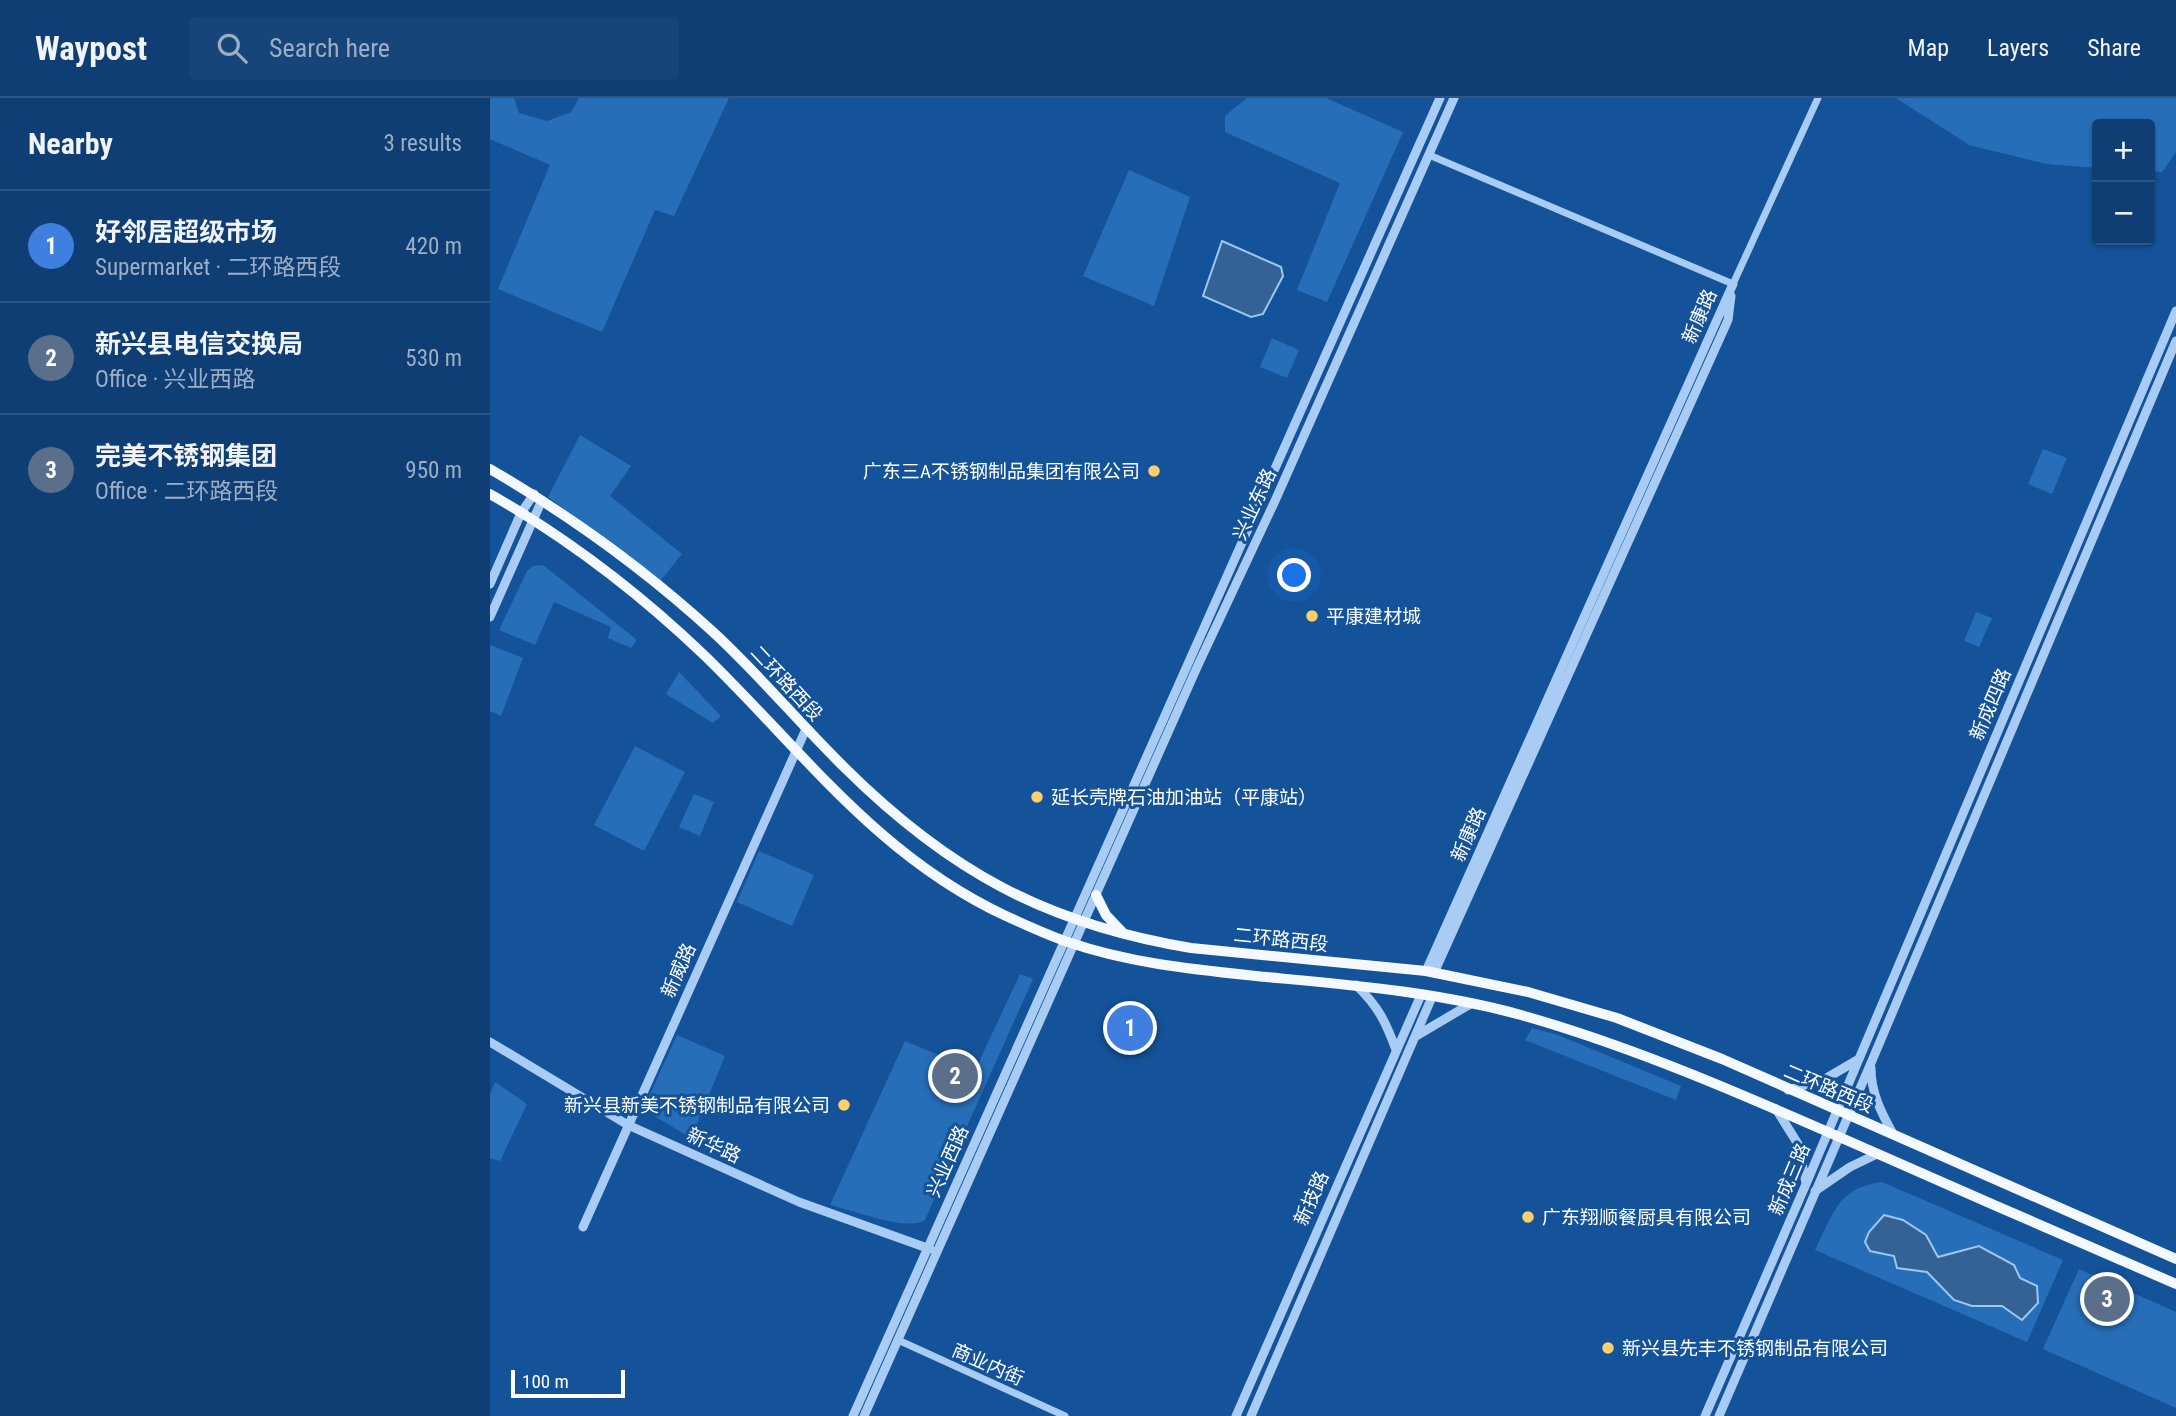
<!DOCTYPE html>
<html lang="en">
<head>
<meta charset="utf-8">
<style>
	:root { --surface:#0f3e74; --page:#184579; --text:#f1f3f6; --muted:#9baec5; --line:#2f5786; --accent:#8bbbb9 }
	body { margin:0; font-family:"Roboto Condensed","Noto Sans SC",sans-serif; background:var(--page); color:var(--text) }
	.controls { position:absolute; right:21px; top:21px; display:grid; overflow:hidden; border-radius:7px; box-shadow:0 2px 5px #0004 }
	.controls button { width:63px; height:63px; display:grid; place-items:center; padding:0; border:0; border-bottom:2px solid var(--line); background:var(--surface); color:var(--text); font:35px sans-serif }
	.scale { position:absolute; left:21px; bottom:18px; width:114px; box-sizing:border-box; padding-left:7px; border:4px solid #fff; border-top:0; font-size:19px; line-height:24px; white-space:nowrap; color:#fff; -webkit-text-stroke:5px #14539a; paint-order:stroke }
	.you { position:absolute; left:805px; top:478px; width:24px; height:24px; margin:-18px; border:5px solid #fff; border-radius:50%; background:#1a73e8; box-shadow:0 0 0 10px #1a73e833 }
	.badge { display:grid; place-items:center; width:46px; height:46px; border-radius:50%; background:var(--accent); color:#fff; font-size:23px; font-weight:700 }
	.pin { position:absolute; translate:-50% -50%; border:4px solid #fff; box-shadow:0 2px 7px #0006 }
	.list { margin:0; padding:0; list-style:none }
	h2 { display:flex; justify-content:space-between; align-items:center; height:91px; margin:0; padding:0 28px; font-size:30px }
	h2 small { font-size:23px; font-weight:400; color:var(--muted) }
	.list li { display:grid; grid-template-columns:46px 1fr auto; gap:21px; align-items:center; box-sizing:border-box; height:112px; padding:0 28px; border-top:2px solid var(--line) }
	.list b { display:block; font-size:26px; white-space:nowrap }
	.list p { margin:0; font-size:23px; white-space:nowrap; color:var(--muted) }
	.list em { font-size:23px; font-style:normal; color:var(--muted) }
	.icon { flex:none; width:38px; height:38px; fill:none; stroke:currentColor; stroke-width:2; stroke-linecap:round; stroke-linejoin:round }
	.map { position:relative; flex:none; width:1686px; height:1318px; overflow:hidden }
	header { display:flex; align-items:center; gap:42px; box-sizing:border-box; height:98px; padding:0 35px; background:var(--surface); border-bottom:2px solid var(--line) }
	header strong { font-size:33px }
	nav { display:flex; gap:38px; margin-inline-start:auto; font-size:24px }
	.search { width:490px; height:63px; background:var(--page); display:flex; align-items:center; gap:18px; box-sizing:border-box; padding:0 24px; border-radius:7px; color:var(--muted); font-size:26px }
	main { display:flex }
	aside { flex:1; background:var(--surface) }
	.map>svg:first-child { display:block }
</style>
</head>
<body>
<header>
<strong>Waypost</strong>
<div class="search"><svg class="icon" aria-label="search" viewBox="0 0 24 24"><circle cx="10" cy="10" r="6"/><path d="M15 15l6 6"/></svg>Search here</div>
<nav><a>Map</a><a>Layers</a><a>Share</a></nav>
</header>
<main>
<aside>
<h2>Nearby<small>3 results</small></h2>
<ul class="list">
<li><span class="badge" style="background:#3f7fe0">1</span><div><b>好邻居超级市场</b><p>Supermarket · 二环路西段</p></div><em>420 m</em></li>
<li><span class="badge" style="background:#5c6f8a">2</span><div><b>新兴县电信交换局</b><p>Office · 兴业西路</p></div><em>530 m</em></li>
<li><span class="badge" style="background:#5c6f8a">3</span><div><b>完美不锈钢集团</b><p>Office · 二环路西段</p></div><em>950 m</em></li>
</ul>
</aside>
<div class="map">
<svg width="1686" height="1318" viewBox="0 0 1686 1318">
	<rect width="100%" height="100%" fill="#14539a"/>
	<path fill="#276eb8" d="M0 0H24L29 15 57 23 81 14 89 0H239L184 118 165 112 112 234 8 191 60 67 0 41Z
		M757 0H836L913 34 837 204 807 192 850 85 735 34V18Z
		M1406 0H1686V54L1672 74 1660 73V26H1607V70L1556 66 1479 47Z
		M639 72 700 99 664 208 593 178Z
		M782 240 809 252 797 280 770 269Z
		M90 337 141 368 120 398 192 456 171 482 58 399Z
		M1553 351 1577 360 1562 396 1538 386Z
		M53 467 147 542 141 550 118 540 121 529 64 504 45 547 9 532 37 473 43 468Z
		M1486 514 1502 520 1489 549 1474 543Z
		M0 547 33 560 11 618 0 613Z
		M189 574 231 618 223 625 176 596Z
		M145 648 195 674 154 753 104 727Z
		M204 696 224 704 210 738 189 729Z
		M269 753 324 777 302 828 247 804Z
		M530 876 543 881 435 1122C418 1134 362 1112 340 1107L415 943 456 960 444 987 472 1000Z
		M1042 930 1068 937 1191 988 1186 1002 1035 942Z
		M187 937 235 958 201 1040 156 1013 157 1003Z
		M5 984 37 1006 10 1063 0 1060V996Z
		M1392 1084 1573 1162 1537 1244 1325 1152C1344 1115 1347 1090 1392 1084Z
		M1589 1171 1686 1214V1310L1553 1251Z"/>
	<path fill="#356295" stroke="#9ac8f6" stroke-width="2" d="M732 143 791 169 793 178 773 216 761 219 713 198Z
		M1394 1117 1413 1122 1436 1137 1448 1159 1489 1148 1524 1167 1530 1180 1547 1188 1548 1205 1532 1222 1512 1208H1482L1464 1202 1437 1174 1407 1170 1404 1158 1380 1153 1375 1144 1379 1134Z"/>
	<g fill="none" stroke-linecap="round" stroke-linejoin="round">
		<path stroke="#a8ccf3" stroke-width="7" d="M939 57 1243 186 1328 0
			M408 1242 575 1318"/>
		<path stroke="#a8ccf3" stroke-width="9" d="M0 486 31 415 44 396
			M0 519 52 402
			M936 873 1243 186
			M944 875 1238 222 1241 198
			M866 887C888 908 896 924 906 952
			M926 938 982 905
			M0 944 138 1027 309 1104 440 1151
			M1381 970C1381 995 1391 1014 1403 1036
			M1298 992 1335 981 1369 961
			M1286 1011 1308 1046 1316 1085
			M1325 1093 1360 1069 1387 1056
			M93 1129 316 631
			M363 1318 950 0
			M374 1318 708 567 784 405 964 0
			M746 1318 931 897
			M761 1318 942 899
			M1215 1318 1316 1086 1686 213
			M1229 1318 1381 965 1686 243"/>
		<path stroke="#f4f9ff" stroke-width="10" d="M0 371C79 417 154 471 222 533 269 576 310 626 355 670 459 773 556 826 701 850L936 873 1038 894 1127 920 1232 961 1686 1161
			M0 396C77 440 149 495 214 557 313 653 387 758 516 818 536 827 557 837 578 844 641 866 710 872 776 879 861 887 948 894 1031 917 1151 951 1265 1002 1379 1052 1481 1097 1584 1142 1686 1186
			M606 797 616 817 633 835"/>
	</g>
	<g fill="#ffcf6a" stroke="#14539a" stroke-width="2.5">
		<circle cx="664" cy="373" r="7"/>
		<circle cx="822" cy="518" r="7"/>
		<circle cx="547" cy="699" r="7"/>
		<circle cx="354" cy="1007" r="7"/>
		<circle cx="1038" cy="1119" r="7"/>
		<circle cx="1118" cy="1250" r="7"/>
	</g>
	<g text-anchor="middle" stroke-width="6" stroke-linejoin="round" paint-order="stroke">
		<g font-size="19" fill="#fff" stroke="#14539a">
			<text transform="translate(1209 218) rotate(-66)" y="7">新康路</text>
			<text transform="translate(764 406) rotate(-65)" y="7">兴业东路</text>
			<text transform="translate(297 585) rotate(47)" y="7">二环路西段</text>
			<text transform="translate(1500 606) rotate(-67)" y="7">新成四路</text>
			<text transform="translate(978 736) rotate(-66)" y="7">新康路</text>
			<text transform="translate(791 841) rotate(6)" y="7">二环路西段</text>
			<text transform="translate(188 872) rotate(-66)" y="7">新威路</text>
			<text transform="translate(1339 990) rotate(23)" y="7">二环路西段</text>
			<text transform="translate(224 1047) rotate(25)" y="7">新华路</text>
			<text transform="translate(457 1063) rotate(-66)" y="7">兴业西路</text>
			<text transform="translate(1299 1081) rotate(-67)" y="7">新成三路</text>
			<text transform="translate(821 1100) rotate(-66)" y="7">新技路</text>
			<text transform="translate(498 1266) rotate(24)" y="7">商业内街</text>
		</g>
		<g font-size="19" fill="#fff" stroke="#14539a" text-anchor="start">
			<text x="650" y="380" text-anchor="end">广东三A不锈钢制品集团有限公司</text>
			<text x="836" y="525">平康建材城</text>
			<text x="561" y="706">延长壳牌石油加油站（平康站）</text>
			<text x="340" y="1014" text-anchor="end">新兴县新美不锈钢制品有限公司</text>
			<text x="1052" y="1126">广东翔顺餐厨具有限公司</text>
			<text x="1132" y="1257">新兴县先丰不锈钢制品有限公司</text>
		</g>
	</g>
</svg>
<div class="controls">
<button>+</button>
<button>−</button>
</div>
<div class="scale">100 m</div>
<div class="you"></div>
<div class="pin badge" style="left:640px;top:930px;background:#3f7fe0">1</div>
<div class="pin badge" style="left:465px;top:978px;background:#5c6f8a">2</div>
<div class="pin badge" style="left:1617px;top:1201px;background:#5c6f8a">3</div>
</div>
</main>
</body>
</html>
